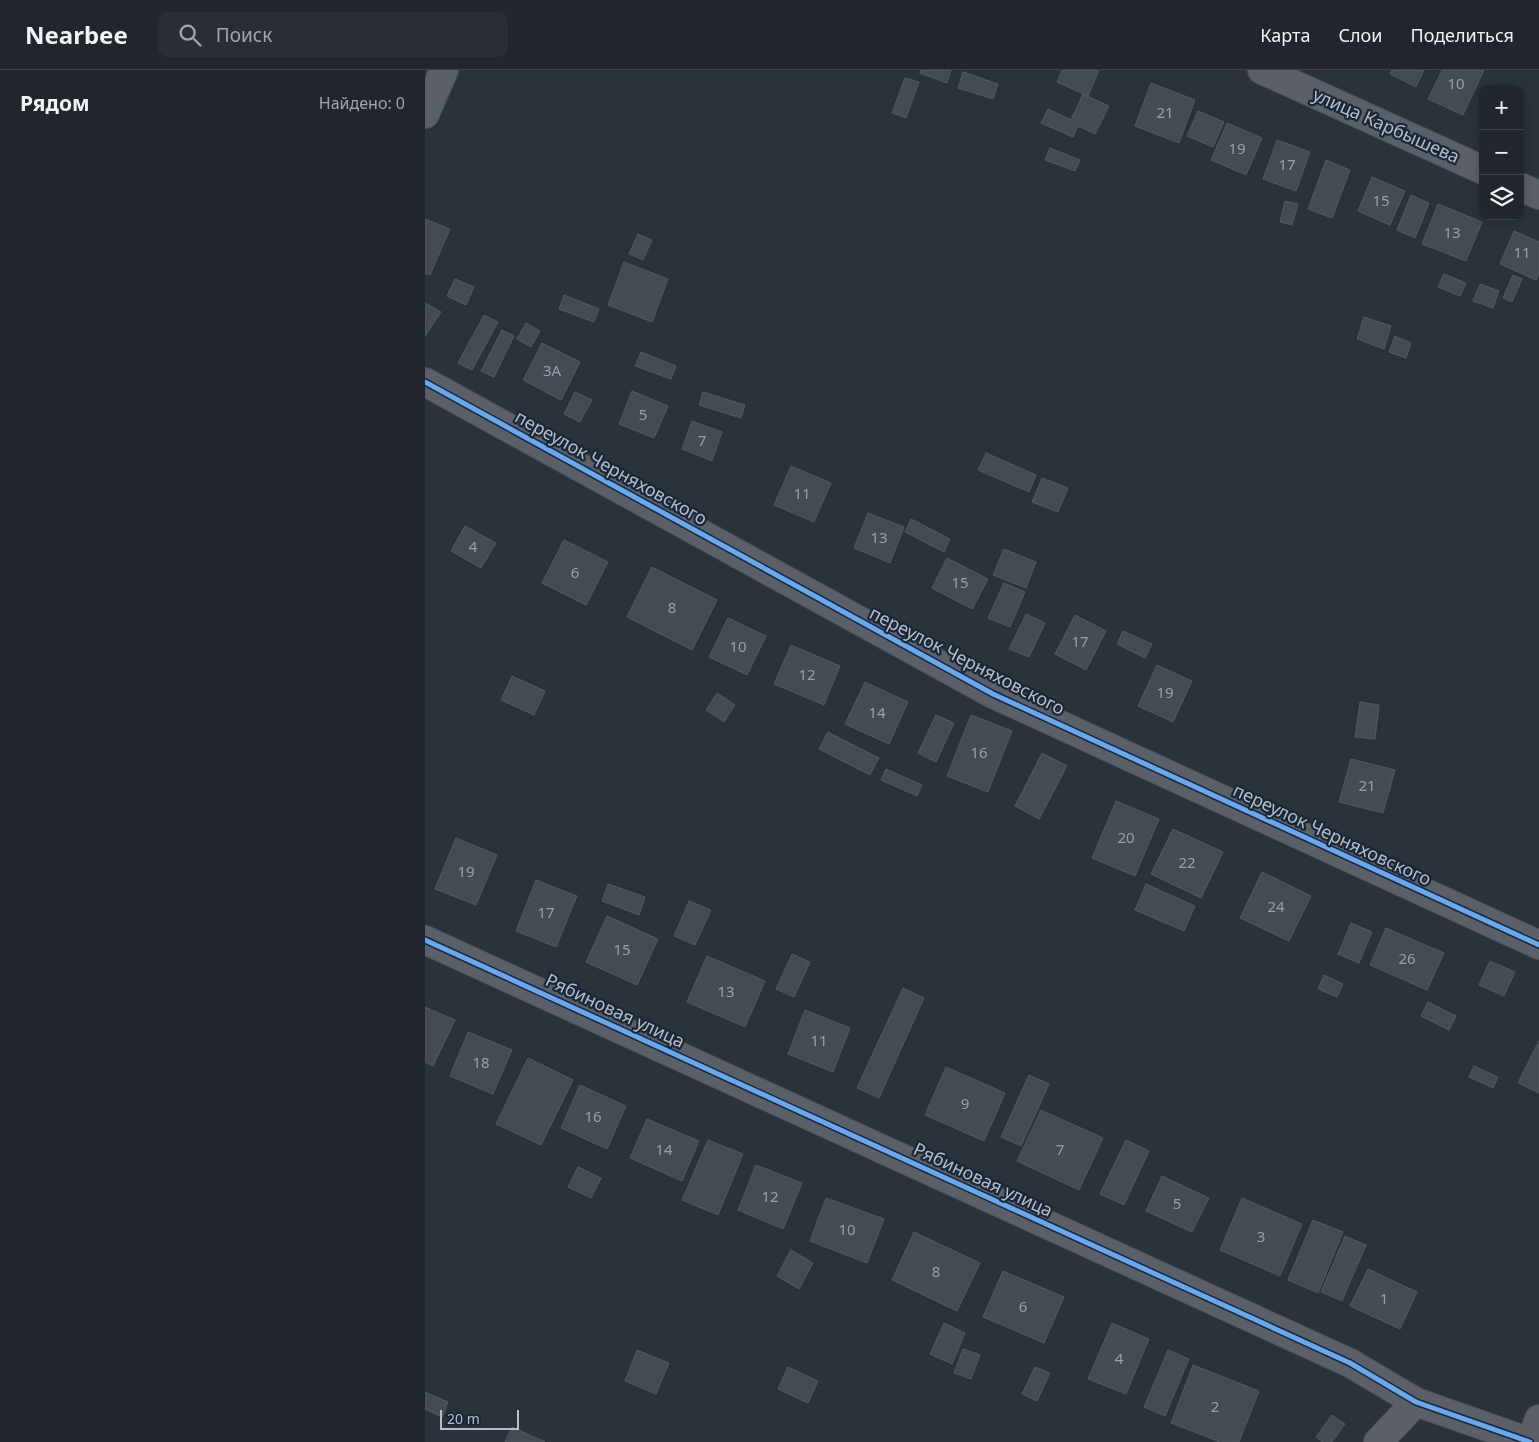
<!DOCTYPE html>
<html lang="ru">
<head>
<meta charset="utf-8">
<style>
	:root { --surface:#20262c; --page:#282e34; --text:#f1f3f6; --muted:#a2a5a9; --line:#3d4348 }
	body { margin:0; font-family:"Noto Sans",sans-serif; background:var(--page); color:var(--text) }
	.controls { position:absolute; right:15px; top:15px; display:grid; overflow:hidden; border-radius:10px; box-shadow:0 2px 8px #0003 }
	.controls button { width:45px; height:45px; display:grid; place-items:center; padding:0; border:0; border-bottom:1px solid var(--line); background:var(--surface); color:var(--text); font:25px sans-serif }
	.scale { position:absolute; left:15px; bottom:12px; width:79px; box-sizing:border-box; padding-left:5px; border:2px solid #b3bdcb; border-top:0; font-size:14px; line-height:18px; white-space:nowrap; color:#b3bdcb; -webkit-text-stroke:4px #1c2736; paint-order:stroke }
	.list { margin:0; padding:0; list-style:none }
	h2 { display:flex; justify-content:space-between; align-items:center; height:65px; margin:0; padding:0 20px; font-size:21px }
	h2 small { font-size:16px; font-weight:400; color:var(--muted) }
	.icon { flex:none; width:28px; height:28px; fill:none; stroke:currentColor; stroke-width:2; stroke-linecap:round; stroke-linejoin:round }
	.map { position:relative; flex:none; width:1114px; height:1372px; overflow:hidden }
	header { display:flex; align-items:center; gap:30px; box-sizing:border-box; height:70px; padding:0 25px; background:var(--surface); border-bottom:1px solid var(--line) }
	header strong { font-size:24px }
	nav { display:flex; gap:28px; margin-inline-start:auto; font-size:18px }
	.search { width:350px; height:45px; background:var(--page); display:flex; align-items:center; gap:12px; box-sizing:border-box; padding:0 18px; border-radius:10px; color:var(--muted); font-size:19px }
	main { display:flex }
	aside { flex:1; background:var(--surface) }
	.map>svg:first-child { display:block }
</style>
</head>
<body>
<header>
<strong>Nearbee</strong>
<div class="search"><svg class="icon" aria-label="search" viewBox="0 0 24 24"><circle cx="10" cy="10" r="6"/><path d="M15 15l6 6"/></svg>Поиск</div>
<nav><a>Карта</a><a>Слои</a><a>Поделиться</a></nav>
</header>
<main>
<aside>
<h2>Рядом<small>Найдено: 0</small></h2>
<ul class="list">
</ul>
</aside>
<div class="map">
<svg width="1114" height="1372" viewBox="0 0 1114 1372">
	<rect width="100%" height="100%" fill="#2a323a"/>
	<path fill="#444b52" stroke="#525961" d="M496 0H526L522 13 495 3Z
		M637 0H674L663 26 632 12Z
		M967 0H999L991 17 965 4Z
		M1017 0H1059L1038 45 1003 29Z
		M538 2 573 14 568 29 533 18Z
		M480 8 494 12 481 48 467 43Z
		M726 13 770 30 754 73 710 56Z
		M658 24 684 36 670 64 653 56 648 67 616 53 623 39 646 50Z
		M773 41 799 52 788 77 762 66Z
		M802 53 837 68 821 105 786 90Z
		M852 70 885 82 871 121 838 109Z
		M625 78 655 90 650 101 620 90Z
		M901 90 925 100 907 148 883 139Z
		M947 107 980 121 965 155 933 141Z
		M986 125 1004 133 990 168 972 160Z
		M860 131 873 134 867 155 855 152Z
		M1013 134 1057 152 1041 191 997 174Z
		M0 149 25 159 5 205 0 203Z
		M1089 161 1114 172V204L1111 210 1075 194Z
		M213 164 227 170 218 190 204 184Z
		M199 192 243 209 227 252 183 235Z
		M1019 204 1041 213 1035 226 1013 217Z
		M1088 205 1097 209 1087 232 1078 228Z
		M30 209 49 217 41 235 22 226Z
		M1055 214 1074 221 1068 238 1048 231Z
		M139 225 174 239 169 252 134 239Z
		M0 233 16 242 0 266Z
		M59 245 73 252 47 300 33 293Z
		M939 247 966 256 959 279 932 269Z
		M101 253 115 261 106 277 92 269Z
		M77 260 89 266 69 307 56 301Z
		M970 266 986 273 981 288 964 282Z
		M117 273 155 292 136 330 98 310Z
		M216 282 251 296 246 309 210 296Z
		M207 321 243 336 229 368 194 354Z
		M150 322 167 330 155 352 139 344Z
		M278 322 320 335 316 348 274 335Z
		M267 351 297 362 287 391 257 379Z
		M561 383 611 405 604 422 553 400Z
		M366 396 406 413 389 452 349 435Z
		M617 408 643 418 633 442 607 432Z
		M443 443 479 457 465 493 429 478Z
		M486 449 525 469 519 482 480 462Z
		M40 456 71 473 56 498 26 481Z
		M139 470 183 492 161 535 117 513Z
		M579 479 611 492 601 518 568 505Z
		M522 488 563 509 547 539 507 518Z
		M227 497 292 530 267 580 202 547Z
		M579 513 600 522 585 557 563 548Z
		M601 544 620 553 604 587 584 579Z
		M650 545 681 561 661 600 630 584Z
		M303 548 341 566 322 605 284 587Z
		M698 561 727 574 720 588 692 574Z
		M366 575 415 596 399 635 349 614Z
		M732 595 767 611 748 652 713 636Z
		M87 606 120 621 109 645 76 630Z
		M440 612 483 632 464 674 420 654Z
		M292 623 310 635 299 652 281 640Z
		M935 632 954 635 950 669 930 667Z
		M511 645 529 653 511 692 493 683Z
		M546 645 587 661 563 722 522 706Z
		M403 662 454 688 445 705 394 679Z
		M617 683 642 696 614 749 590 736Z
		M926 689 970 700 958 743 914 732Z
		M461 699 497 715 492 726 456 710Z
		M691 731 734 749 710 806 667 788Z
		M748 759 798 782 776 828 726 804Z
		M31 768 72 785 51 835 10 819Z
		M837 802 886 826 864 871 815 848Z
		M111 810 152 826 131 877 91 861Z
		M183 814 220 827 214 845 177 831Z
		M721 814 770 836 759 861 710 840Z
		M264 831 286 840 270 875 249 866Z
		M182 846 233 869 212 915 161 892Z
		M926 853 947 862 934 893 913 884Z
		M961 858 1019 883 1002 920 945 895Z
		M367 884 385 892 369 927 351 919Z
		M282 886 340 911 320 957 262 932Z
		M1065 891 1090 902 1079 926 1054 915Z
		M899 905 918 914 912 927 893 919Z
		M478 918 499 928 454 1028 432 1018Z
		M1003 932 1031 946 1024 960 996 946Z
		M0 937 30 950 8 996 0 992Z
		M380 940 425 958 408 1002 363 984Z
		M43 962 87 980 68 1024 25 1006Z
		M1114 971V1023L1093 1013Z
		M103 988 148 1010 116 1075 71 1054Z
		M1049 996 1073 1007 1068 1018 1044 1007Z
		M521 997 580 1023 559 1071 500 1045Z
		M604 1005 624 1014 596 1076 576 1067Z
		M155 1015 201 1036 182 1079 136 1058Z
		M616 1040 678 1068 654 1120 592 1091Z
		M222 1049 274 1071 257 1111 205 1088Z
		M283 1070 318 1084 293 1145 257 1130Z
		M701 1070 724 1081 699 1135 675 1124Z
		M331 1095 377 1113 358 1159 313 1140Z
		M153 1097 176 1108 166 1128 143 1117Z
		M737 1106 784 1128 767 1162 721 1141Z
		M401 1128 459 1149 442 1193 385 1171Z
		M817 1128 877 1154 855 1206 795 1180Z
		M888 1150 918 1162 893 1223 863 1210Z
		M489 1162 555 1193 532 1241 467 1210Z
		M920 1166 941 1175 917 1231 896 1222Z
		M366 1180 388 1193 374 1219 352 1206Z
		M943 1199 992 1222 975 1259 925 1236Z
		M578 1201 639 1227 619 1273 558 1247Z
		M519 1253 540 1263 527 1294 505 1284Z
		M687 1253 724 1269 701 1324 663 1309Z
		M538 1279 555 1285 546 1309 529 1303Z
		M212 1280 244 1293 231 1324 200 1311Z
		M743 1280 764 1289 740 1346 719 1337Z
		M768 1295 834 1321 814 1372H795L746 1353Z
		M363 1297 393 1311 383 1333 353 1319Z
		M610 1297 625 1303 612 1331 597 1324Z
		M0 1322 23 1332 17 1347 0 1339Z
		M907 1345 920 1354 907 1372H898L891 1367Z
		M87 1357 120 1372H80Z"/>
	<g fill="none" stroke-linecap="round" stroke-linejoin="round">
		<defs>
			<path id="street" d="M837 0 1058 100
				M0 44 19 0
				M1095 117 1114 125
				M0 312 568 624 1114 875
				M0 870 925 1293 991 1332 1105 1372
				M953 1372 991 1332
				M1106 1372 1114 1349"/>
		</defs>
		<use href="#street" stroke="#484e54" stroke-width="30"/>
		<use href="#street" stroke="#5a5f68" stroke-width="28"/>
		<defs>
			<path id="cycleway" d="M0 312 568 624 1114 875
				M0 870 925 1293 991 1332 1105 1372"/>
		</defs>
		<use href="#cycleway" stroke="#1c2736" stroke-width="8"/>
		<use href="#cycleway" stroke="#66a8f1" stroke-width="5"/>
	</g>
	<g text-anchor="middle" stroke-width="4.5" stroke-linejoin="round" paint-order="stroke">
		<g font-size="15" fill="#97a0ad">
			<text x="1031" y="19">10</text>
			<text x="740" y="48">21</text>
			<text x="812" y="84">19</text>
			<text x="862" y="100">17</text>
			<text x="956" y="136">15</text>
			<text x="1027" y="168">13</text>
			<text x="1097" y="188">11</text>
			<text x="127" y="306">3А</text>
			<text x="218" y="350">5</text>
			<text x="277" y="376">7</text>
			<text x="377" y="429">11</text>
			<text x="454" y="473">13</text>
			<text x="48" y="482">4</text>
			<text x="150" y="508">6</text>
			<text x="535" y="518">15</text>
			<text x="247" y="543">8</text>
			<text x="655" y="577">17</text>
			<text x="313" y="582">10</text>
			<text x="382" y="610">12</text>
			<text x="740" y="628">19</text>
			<text x="452" y="648">14</text>
			<text x="554" y="688">16</text>
			<text x="942" y="721">21</text>
			<text x="701" y="773">20</text>
			<text x="762" y="798">22</text>
			<text x="41" y="807">19</text>
			<text x="851" y="842">24</text>
			<text x="121" y="848">17</text>
			<text x="197" y="885">15</text>
			<text x="982" y="894">26</text>
			<text x="301" y="927">13</text>
			<text x="394" y="976">11</text>
			<text x="56" y="998">18</text>
			<text x="540" y="1039">9</text>
			<text x="168" y="1052">16</text>
			<text x="239" y="1085">14</text>
			<text x="635" y="1085">7</text>
			<text x="345" y="1132">12</text>
			<text x="752" y="1139">5</text>
			<text x="422" y="1165">10</text>
			<text x="836" y="1172">3</text>
			<text x="511" y="1207">8</text>
			<text x="959" y="1234">1</text>
			<text x="598" y="1242">6</text>
			<text x="694" y="1294">4</text>
			<text x="790" y="1342">2</text>
		</g>
		<g font-size="18" fill="#b3bdcb" stroke="#1c2736">
			<text transform="translate(961 56) rotate(24)" y="6">улица Карбышева</text>
			<text transform="translate(186 398) rotate(29)" y="6">переулок Черняховского</text>
			<text transform="translate(542 591) rotate(27)" y="6">переулок Черняховского</text>
			<text transform="translate(907 765) rotate(25)" y="6">переулок Черняховского</text>
			<text transform="translate(190 941) rotate(25)" y="6">Рябиновая улица</text>
			<text transform="translate(558 1110) rotate(25)" y="6">Рябиновая улица</text>
		</g>
	</g>
</svg>
<div class="controls">
<button>+</button>
<button>−</button>
<button><svg class="icon" aria-label="layers" viewBox="0 0 24 24"><path d="M12 4l9 5-9 5-9-5zM3 14l9 5 9-5"/></svg></button>
</div>
<div class="scale">20 m</div>
</div>
</main>
</body>
</html>
